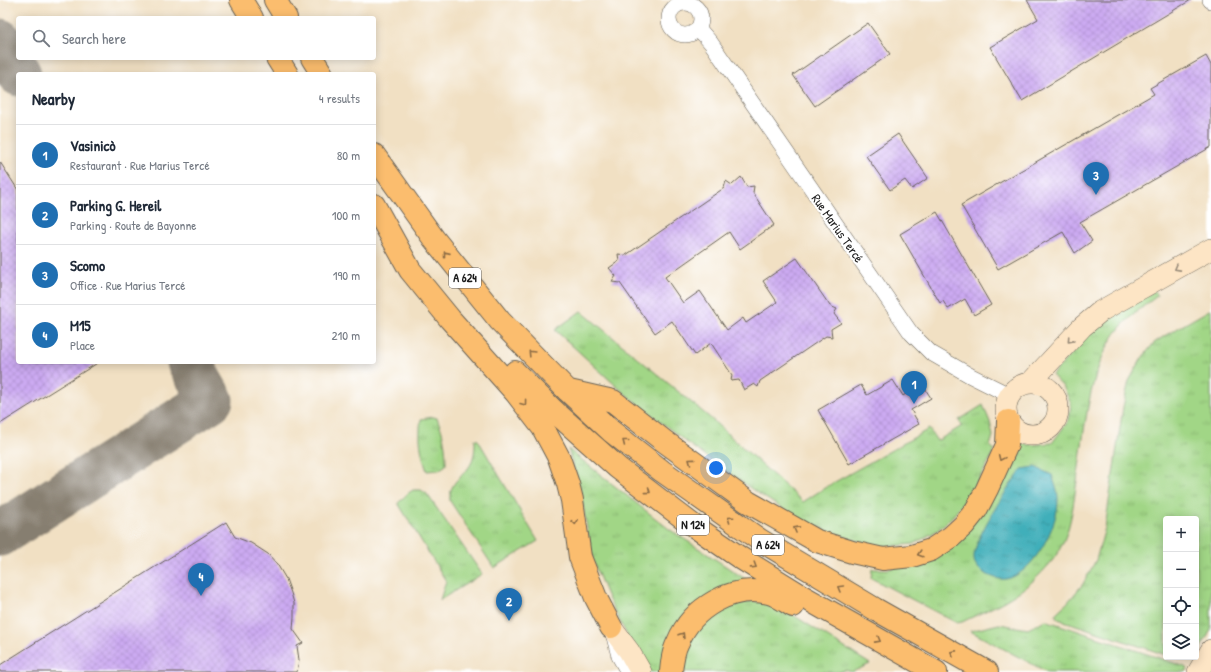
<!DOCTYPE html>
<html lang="en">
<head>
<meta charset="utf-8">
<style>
	:root { --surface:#fff; --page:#f6f6f7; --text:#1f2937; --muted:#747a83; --line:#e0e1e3; --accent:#1f6fb2 }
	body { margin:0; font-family:"Patrick Hand",sans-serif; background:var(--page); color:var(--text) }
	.controls { position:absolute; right:12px; bottom:12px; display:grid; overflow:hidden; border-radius:4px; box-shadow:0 2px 10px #0003 }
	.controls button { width:36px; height:36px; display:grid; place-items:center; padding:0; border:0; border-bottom:1px solid var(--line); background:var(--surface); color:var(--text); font:20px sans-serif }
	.you { position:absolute; left:716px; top:468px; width:14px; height:14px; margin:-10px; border:3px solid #fff; border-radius:50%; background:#1a73e8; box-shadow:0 0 0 6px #1a73e833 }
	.badge { display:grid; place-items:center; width:26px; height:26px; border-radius:50%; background:var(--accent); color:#fff; font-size:13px; font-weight:700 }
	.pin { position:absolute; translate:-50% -33px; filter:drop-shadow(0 1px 2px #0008) }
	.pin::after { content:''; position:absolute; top:21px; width:14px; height:12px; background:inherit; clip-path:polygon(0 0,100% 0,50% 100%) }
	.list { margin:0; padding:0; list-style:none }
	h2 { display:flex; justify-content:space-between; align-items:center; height:52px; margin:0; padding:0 16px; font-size:17px }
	h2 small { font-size:13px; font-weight:400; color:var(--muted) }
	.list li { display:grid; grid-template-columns:26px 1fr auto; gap:12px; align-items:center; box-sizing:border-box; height:60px; padding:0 16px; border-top:1px solid var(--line) }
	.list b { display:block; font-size:15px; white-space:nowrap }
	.list p { margin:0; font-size:13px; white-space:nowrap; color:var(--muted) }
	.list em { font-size:13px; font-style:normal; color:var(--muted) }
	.icon { flex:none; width:22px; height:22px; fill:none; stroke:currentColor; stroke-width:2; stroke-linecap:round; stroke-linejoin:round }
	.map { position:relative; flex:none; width:1211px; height:672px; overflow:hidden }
	.search { position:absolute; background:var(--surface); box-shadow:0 2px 10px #0003; left:16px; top:16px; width:360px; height:44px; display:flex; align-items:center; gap:10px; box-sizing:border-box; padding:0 14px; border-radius:4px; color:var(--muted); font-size:15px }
	.panel { position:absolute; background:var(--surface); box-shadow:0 2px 10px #0003; left:16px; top:72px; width:360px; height:292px; border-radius:4px }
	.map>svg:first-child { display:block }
</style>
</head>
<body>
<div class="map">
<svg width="1211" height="672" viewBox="0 0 1211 672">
	<defs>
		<pattern id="grass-tufts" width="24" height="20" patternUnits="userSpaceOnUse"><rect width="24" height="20" fill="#a1d686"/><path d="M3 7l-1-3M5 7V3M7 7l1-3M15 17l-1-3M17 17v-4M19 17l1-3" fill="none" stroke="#8ab773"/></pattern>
		<pattern id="water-ripples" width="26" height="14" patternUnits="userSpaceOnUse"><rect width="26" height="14" fill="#3fafba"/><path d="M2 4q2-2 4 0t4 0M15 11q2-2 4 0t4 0" fill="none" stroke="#348e96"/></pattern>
		<pattern id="building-cross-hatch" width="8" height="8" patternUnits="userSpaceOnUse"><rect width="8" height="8" fill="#ccaaf2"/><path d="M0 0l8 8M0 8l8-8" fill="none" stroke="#af92cf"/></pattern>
	</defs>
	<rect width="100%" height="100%" fill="#fff"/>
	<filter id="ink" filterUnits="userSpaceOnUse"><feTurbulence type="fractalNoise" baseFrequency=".025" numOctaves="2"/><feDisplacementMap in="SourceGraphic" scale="8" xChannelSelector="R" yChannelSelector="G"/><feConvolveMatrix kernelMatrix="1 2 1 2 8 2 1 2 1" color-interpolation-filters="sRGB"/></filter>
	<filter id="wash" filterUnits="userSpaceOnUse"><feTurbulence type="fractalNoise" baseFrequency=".012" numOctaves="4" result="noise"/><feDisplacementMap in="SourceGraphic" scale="16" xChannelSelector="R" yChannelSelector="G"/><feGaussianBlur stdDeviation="0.9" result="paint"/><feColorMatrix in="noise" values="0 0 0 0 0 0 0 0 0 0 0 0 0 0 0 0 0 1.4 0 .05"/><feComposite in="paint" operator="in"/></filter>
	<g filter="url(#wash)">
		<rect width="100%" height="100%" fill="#f1e0c3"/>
		<path fill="url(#grass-tufts)" stroke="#5e7951" d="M1154 291 1157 296C1140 309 1122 322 1111 340 1086 382 1084 440 1076 487 1072 514 1069 539 1052 561 1026 593 998 605 962 622L957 623 871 578 872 569H888L932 559 1017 441 1029 445 1052 443 1069 420 1071 404 1064 388 1052 375 1095 327Z
			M1211 309V630L1196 656V519H1166V655L1058 619 1055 614 1067 603 1083 584 1096 560 1105 528 1123 407 1129 381 1142 358 1154 343 1166 335Z
			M581 311 709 417 803 502 826 487 929 429 937 441 962 426 959 420 983 405 990 422 993 436 990 446 995 450 982 474 971 493 953 516 938 530 914 544 879 547 835 534 799 519 756 492 694 448 624 393 555 330Z
			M433 417 437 418C444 434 446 448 446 465L439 470 427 471C421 454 418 438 421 419Z
			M475 439 478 440 538 541 494 568 450 501C448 478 469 476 473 458 475 452 475 445 475 439Z
			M568 449 669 529 750 582 730 588 664 672H650L631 643 608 598 593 561 580 489Z
			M413 490H421L427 494 482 574 440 600 446 581 398 503 407 494Z
			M752 601 772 603 790 613 870 664 852 672 845 670 839 672H681L684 652 696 630 713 613 732 605Z
			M1045 620 1183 666 1188 669 1186 672H1047L970 631 999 624 1028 629Z"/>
		<path fill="url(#water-ripples)" stroke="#2e666b" d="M1035 467 1052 475C1054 482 1058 491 1058 498 1059 524 1035 570 1010 578 1002 581 994 578 986 574 981 572 974 565 974 559 972 540 1010 484 1022 469Z"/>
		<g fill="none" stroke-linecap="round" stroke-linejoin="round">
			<path stroke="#867e70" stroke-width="45" d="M0 41 19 74
				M0 534 211 400 189 362"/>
		</g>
		<g id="blocks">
			<path fill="url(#building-cross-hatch)" d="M1027 0H1191L1022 101 990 47 1038 19Z
				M868 23 890 54 815 106 793 75Z
				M1206 56 1211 65V147L1080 222 1092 241 1075 253 1063 232 998 269 961 205 1154 94 1150 88Z
				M898 134 928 178 912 189 905 180 890 190 866 156Z
				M0 162 18 190V362H99L0 424Z
				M741 177 747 187 754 186 753 193 774 225 740 249 729 232 665 277 683 303 700 291 727 330 743 318 746 323 777 302 763 281 797 258 830 306 837 309 834 314 841 323 831 329 832 337 826 336 760 381 758 387 754 384 744 390 739 380 731 381 732 375 711 343 695 355 672 321 655 333 620 283 612 282 616 276 609 268 619 261 618 254 626 255 724 188 726 181 732 185Z
				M937 212 991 305 974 315 965 299 948 309 943 301 940 303 900 234Z
				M893 380 903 396 910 391 912 395 924 387 931 398 911 410 919 424 849 464 818 410 861 385 867 395Z
				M226 522 235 537 251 543 268 554 277 564 286 579 291 593 294 603V617L293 629 303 643 297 646 299 660 297 672H0V665Z"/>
		</g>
	</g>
	<g filter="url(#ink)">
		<use href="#blocks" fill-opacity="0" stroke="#676156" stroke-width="1"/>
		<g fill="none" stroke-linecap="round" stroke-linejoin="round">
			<defs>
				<path id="minor" d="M1210 0 1211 1
					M669 19a16 16 0 1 1 32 0a16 16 0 1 1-32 0Z
					M698 28 711 43 911 333 931 353 971 376 1009 395
					M614 637 619 656 628 672"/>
				<path id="secondary" d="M1031 382 1082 327 1101 311 1211 249
					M1006 409a26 26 0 1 1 52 0a26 26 0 1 1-52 0Z
					M611 627 629 651 641 672
					M1198 672 1211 650"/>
				<path id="trunk" d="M554 411 618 468 694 526 739 557 802 596 936 672
					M671 672C672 662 673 651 678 642 692 608 732 584 769 593 777 595 786 602 793 606"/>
				<path id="motorway" d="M241 0 252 18
					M275 0 286 18
					M277 58 287 74
					M312 58 322 74
					M374 155 434 239 500 321 568 391 611 431 662 471 760 540 875 609 987 672
					M374 205 410 270 450 319 516 393 543 428 559 458 568 484 572 500 580 557 596 598 611 627
					M515 372 554 411
					M569 391 613 401 664 441 748 502 817 541 852 552 883 559 912 556 931 550 951 537 964 525 976 510 987 489 1007 445 1008 421"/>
			</defs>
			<use href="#minor" stroke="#676156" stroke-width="16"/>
			<use href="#secondary" stroke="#676156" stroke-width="22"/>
			<use href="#trunk" stroke="#676156" stroke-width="24"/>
			<use href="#motorway" stroke="#676156" stroke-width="24"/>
			<use href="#minor" stroke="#fff" stroke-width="15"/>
			<use href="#secondary" stroke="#fde5c5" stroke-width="21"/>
			<use href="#trunk" stroke="#fbbd6e" stroke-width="22"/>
			<use href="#motorway" stroke="#fbbd6e" stroke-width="22"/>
		</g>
		<defs><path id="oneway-chevron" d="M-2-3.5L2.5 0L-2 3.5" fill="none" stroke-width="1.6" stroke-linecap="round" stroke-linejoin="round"/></defs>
		<g stroke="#8c6c45">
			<use href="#oneway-chevron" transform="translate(446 254) rotate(-129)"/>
			<use href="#oneway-chevron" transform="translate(531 353) rotate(-134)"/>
			<use href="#oneway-chevron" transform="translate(524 403) rotate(53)"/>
			<use href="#oneway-chevron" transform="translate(625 442) rotate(-142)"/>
			<use href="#oneway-chevron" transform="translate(1001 458) rotate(114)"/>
			<use href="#oneway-chevron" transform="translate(691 461) rotate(-143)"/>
			<use href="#oneway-chevron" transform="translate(648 491) rotate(37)"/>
			<use href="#oneway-chevron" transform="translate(730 519) rotate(-145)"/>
			<use href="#oneway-chevron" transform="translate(575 522) rotate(82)"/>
			<use href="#oneway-chevron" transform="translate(796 529) rotate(-151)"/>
			<use href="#oneway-chevron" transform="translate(920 554) rotate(163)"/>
			<use href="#oneway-chevron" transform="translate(754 566) rotate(32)"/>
			<use href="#oneway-chevron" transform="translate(840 588) rotate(-150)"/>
			<use href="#oneway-chevron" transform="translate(682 635) rotate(-58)"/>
			<use href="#oneway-chevron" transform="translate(878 640) rotate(29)"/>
			<use href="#oneway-chevron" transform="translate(953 653) rotate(-151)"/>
		</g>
		<g stroke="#988b79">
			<use href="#oneway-chevron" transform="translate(1177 268) rotate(151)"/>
			<use href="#oneway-chevron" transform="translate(1070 340) rotate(132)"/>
		</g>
	</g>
	<g text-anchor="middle" stroke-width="4" stroke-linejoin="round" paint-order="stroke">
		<g fill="#fff" stroke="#606060" stroke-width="1">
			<rect x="449" y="268" width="32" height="20" rx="3"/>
			<rect x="677" y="515" width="32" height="20" rx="3"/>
			<rect x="752" y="535" width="32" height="20" rx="3"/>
		</g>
		<g font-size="12" font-weight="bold" fill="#1c1c1c">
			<text x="465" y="282">A 624</text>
			<text x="693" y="529">N 124</text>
			<text x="768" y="549">A 624</text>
		</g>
		<g font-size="13" fill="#1c1c1c" stroke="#fff">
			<text transform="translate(838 228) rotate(55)" y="5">Rue Marius Tercé</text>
		</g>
	</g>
</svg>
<div class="controls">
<button>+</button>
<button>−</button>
<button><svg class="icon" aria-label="locate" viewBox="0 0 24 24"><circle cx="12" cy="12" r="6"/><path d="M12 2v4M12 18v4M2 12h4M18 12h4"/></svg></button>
<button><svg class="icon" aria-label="layers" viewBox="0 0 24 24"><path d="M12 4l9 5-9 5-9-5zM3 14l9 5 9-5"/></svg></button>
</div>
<div class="you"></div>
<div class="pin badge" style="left:914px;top:404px">1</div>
<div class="pin badge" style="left:509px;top:621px">2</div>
<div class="pin badge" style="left:1096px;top:195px">3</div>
<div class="pin badge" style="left:201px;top:596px">4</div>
<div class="search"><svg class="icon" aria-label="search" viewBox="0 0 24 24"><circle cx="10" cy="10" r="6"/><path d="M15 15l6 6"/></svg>Search here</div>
<section class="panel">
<h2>Nearby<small>4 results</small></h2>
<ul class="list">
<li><span class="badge">1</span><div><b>Vasinicò</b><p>Restaurant · Rue Marius Tercé</p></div><em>80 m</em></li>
<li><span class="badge">2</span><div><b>Parking G. Hereil</b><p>Parking · Route de Bayonne</p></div><em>100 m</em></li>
<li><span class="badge">3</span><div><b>Scomo</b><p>Office · Rue Marius Tercé</p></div><em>190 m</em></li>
<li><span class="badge">4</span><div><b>M15</b><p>Place</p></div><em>210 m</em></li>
</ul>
</section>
</div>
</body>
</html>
